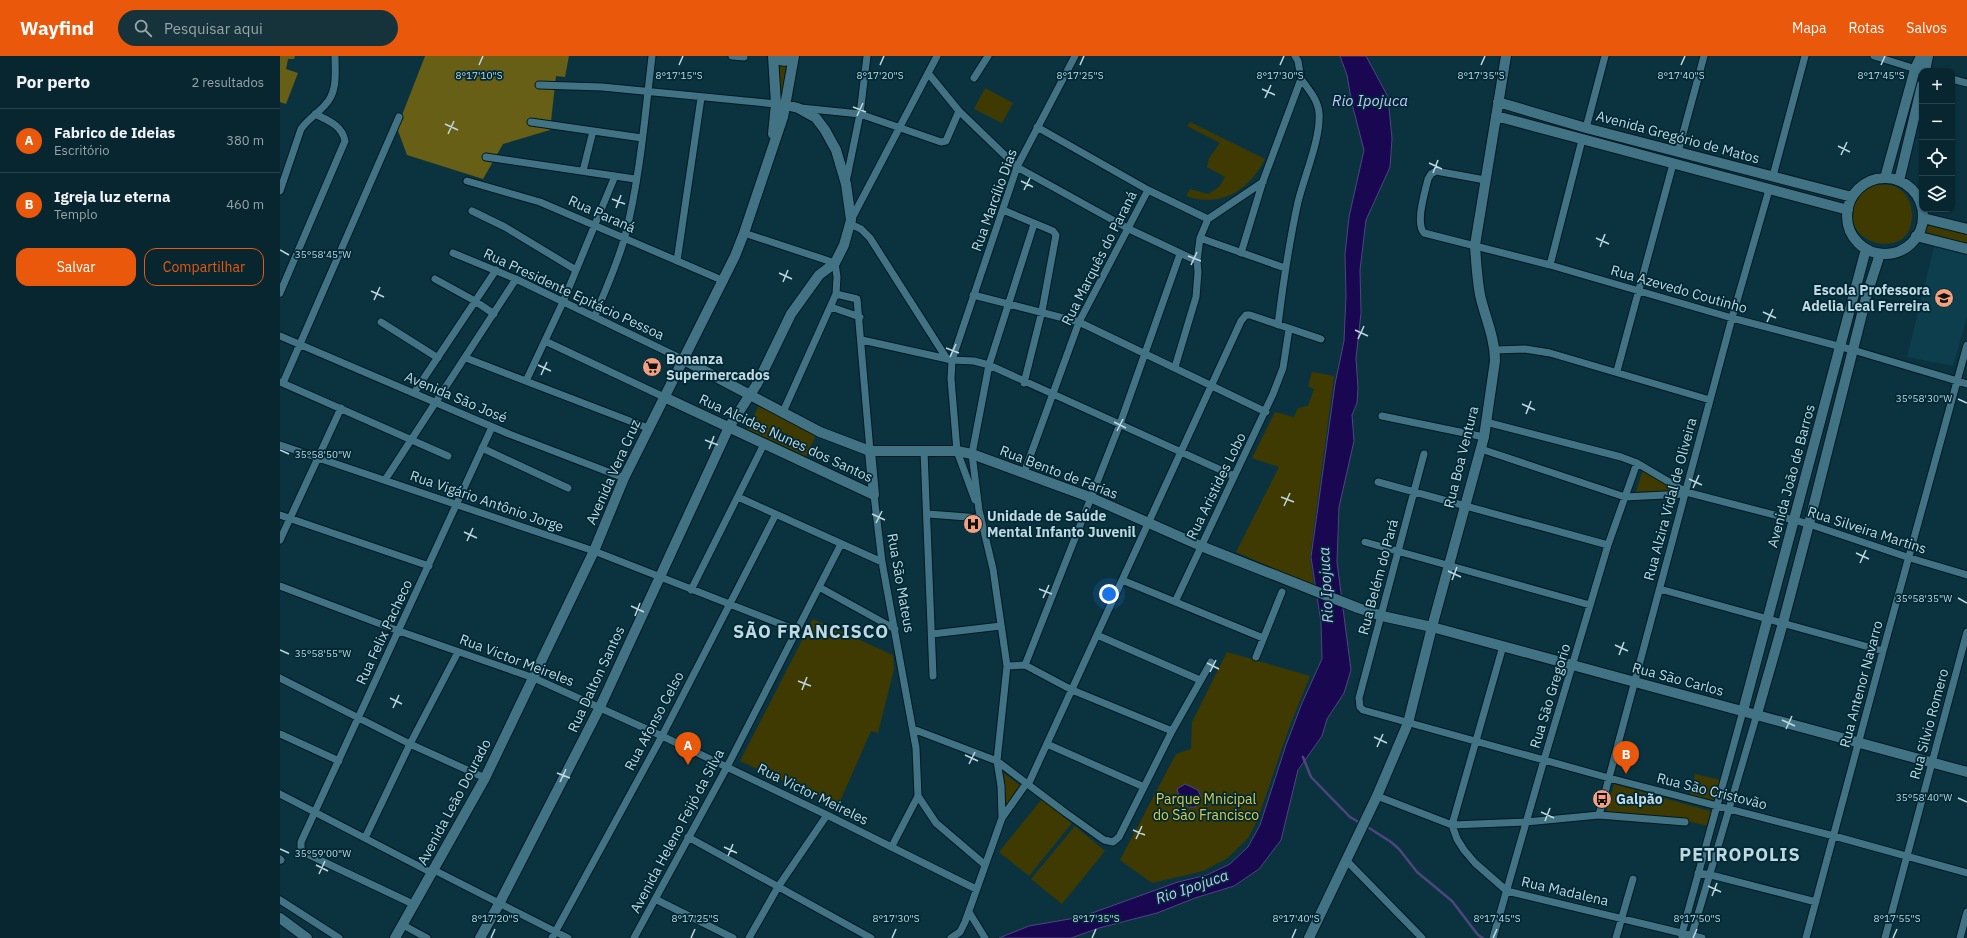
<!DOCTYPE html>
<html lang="pt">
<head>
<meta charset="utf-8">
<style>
	:root { --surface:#08262f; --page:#16323b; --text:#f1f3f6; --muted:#98a5aa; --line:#29434b; --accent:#ea580c }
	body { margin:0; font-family:"IBM Plex Sans",sans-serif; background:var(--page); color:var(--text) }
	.controls { position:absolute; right:12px; top:12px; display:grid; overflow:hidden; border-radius:8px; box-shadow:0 1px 3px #0004 }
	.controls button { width:36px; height:36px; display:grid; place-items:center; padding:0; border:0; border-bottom:1px solid var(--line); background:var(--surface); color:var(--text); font:20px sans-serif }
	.you { position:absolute; left:829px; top:538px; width:14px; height:14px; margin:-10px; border:3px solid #fff; border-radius:50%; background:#1a73e8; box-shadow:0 0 0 6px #1a73e833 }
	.badge { display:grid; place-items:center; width:26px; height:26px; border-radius:50%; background:var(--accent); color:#fff; font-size:13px; font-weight:700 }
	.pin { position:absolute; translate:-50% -33px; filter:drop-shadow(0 1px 2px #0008) }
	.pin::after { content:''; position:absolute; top:21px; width:14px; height:12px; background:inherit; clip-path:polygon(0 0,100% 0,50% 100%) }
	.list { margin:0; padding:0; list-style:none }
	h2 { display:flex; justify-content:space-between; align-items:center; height:52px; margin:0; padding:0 16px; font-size:17px }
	h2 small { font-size:13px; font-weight:400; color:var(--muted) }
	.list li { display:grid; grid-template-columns:26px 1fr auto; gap:12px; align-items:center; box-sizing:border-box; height:64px; padding:0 16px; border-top:1px solid var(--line) }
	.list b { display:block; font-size:15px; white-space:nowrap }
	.list p { margin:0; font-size:13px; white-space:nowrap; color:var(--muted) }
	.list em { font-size:13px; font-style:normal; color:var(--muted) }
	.actions { display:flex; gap:8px; padding:12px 16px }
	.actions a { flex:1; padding:9px 0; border:1px solid var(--accent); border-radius:12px; text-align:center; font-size:14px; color:var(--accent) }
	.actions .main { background:var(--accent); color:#fff }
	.icon { flex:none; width:22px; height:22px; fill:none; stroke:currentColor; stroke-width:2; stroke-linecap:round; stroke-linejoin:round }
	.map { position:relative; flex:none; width:1687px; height:882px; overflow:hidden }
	header { display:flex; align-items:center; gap:24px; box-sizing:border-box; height:56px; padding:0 20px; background:var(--accent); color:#fff }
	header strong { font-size:19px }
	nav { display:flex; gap:22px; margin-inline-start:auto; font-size:14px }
	.search { width:280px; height:36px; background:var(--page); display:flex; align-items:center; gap:10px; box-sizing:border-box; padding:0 14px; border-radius:22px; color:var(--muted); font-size:15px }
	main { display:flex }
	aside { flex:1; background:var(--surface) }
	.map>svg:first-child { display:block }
</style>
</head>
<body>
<header>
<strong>Wayfind</strong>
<div class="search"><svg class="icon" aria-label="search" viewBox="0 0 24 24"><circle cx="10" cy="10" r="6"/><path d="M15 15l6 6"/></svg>Pesquisar aqui</div>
<nav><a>Mapa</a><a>Rotas</a><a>Salvos</a></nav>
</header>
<main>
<aside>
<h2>Por perto<small>2 resultados</small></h2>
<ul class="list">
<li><span class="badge">A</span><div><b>Fabrico de Ideias</b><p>Escritório</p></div><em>380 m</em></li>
<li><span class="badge">B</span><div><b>Igreja luz eterna</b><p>Templo</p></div><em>460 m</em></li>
</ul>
<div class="actions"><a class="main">Salvar</a><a>Compartilhar</a></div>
</aside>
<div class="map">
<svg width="1687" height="882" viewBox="0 0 1687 882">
	<rect width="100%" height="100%" fill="#0b333f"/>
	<path fill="#0c3e4d" d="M1655 187 1687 196V261L1673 310 1627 301Z"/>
	<path fill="#3f3a01" d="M496 0H513L507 38H500Z
		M705 32 733 47 722 67 694 53Z
		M910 66 985 103C969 135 940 152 906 140L910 133 928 138 939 131 945 121 927 111 929 102 940 87 907 70Z
		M1596 128C1601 129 1609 128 1614 130 1631 137 1635 156 1630 172 1627 180 1621 185 1613 187 1585 193 1559 165 1578 140 1583 134 1589 131 1596 128Z
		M1645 166 1687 178V190L1642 177Z
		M1032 316 1054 320 1030 501 1034 530 956 496 999 411 972 402 995 356 1014 361 1018 352 1028 350 1034 333 1028 330Z
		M480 347 538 375 524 404 466 376Z
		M1364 410 1406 435 1356 436Z
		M533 563 613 599 614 613 598 677 591 675 558 750 460 705Z
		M947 596 1030 620 1009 672 977 765 968 782 948 802 923 815 872 827 840 804 896 698 911 693 912 666Z
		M718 713 742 731 723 754Z
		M1415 718 1441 724 1436 745 1410 739Z
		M1334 728 1433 756 1429 770 1405 765 1326 758Z
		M762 743 792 767 749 820 719 796Z
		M795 770 825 795 782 848 751 823Z"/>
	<path fill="#675f15" d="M0 0H15L14 3H8L6 13 18 17 6 48 0 46Z
		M145 0H289L285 21 276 20 270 74 223 88 203 123 127 99 117 72Z"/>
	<path fill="#1a0752" stroke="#4c467d" d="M1060 0H1086L1108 41 1112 83 1110 111 1086 164 1080 214 1081 257 1076 302 1078 332 1077 347 1072 359 1074 385 1059 451 1057 506 1071 614 1064 637 1047 663 1042 680 1018 714 1001 784 979 813 954 830 915 842 877 857 819 872 791 882H719L749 870 801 861 898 826 927 819 950 808 968 791 980 769 1006 689 1022 647 1042 603 1041 566 1031 501 1055 328 1064 285 1066 240 1065 198 1069 161 1084 94 1072 48 1067 19Z
		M905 728 918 734 921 741 920 745 915 751H908C904 744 899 742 897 733Z"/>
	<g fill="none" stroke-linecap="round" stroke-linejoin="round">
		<path stroke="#4c467d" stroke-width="2.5" d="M1023 701 1031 721 1070 761 1082 768
			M1086 770 1111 786 1119 793 1137 816 1172 845 1198 879 1203 882"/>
		<defs>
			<path id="street" d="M452 0 464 1
				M1594 0 1639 14
				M648 17 679 55 737 111 849 173 917 205
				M694 22 708 0
				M1672 23 1687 27
				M259 29 322 31 496 48
				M521 52 580 58 661 86 666 85 679 55
				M251 66 362 82
				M757 71 868 134 928 163
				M1306 72 1325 0
				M1398 96 1424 0
				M206 101 355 123
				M303 115 313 75
				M1493 120 1525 0
				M1205 124 1156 115 1151 118 1148 123C1145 136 1135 167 1144 177L1270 209 1452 262 1573 294 1687 328
				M187 125 260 146 444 225
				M566 126 580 58 587 0
				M0 135 21 73C28 63 37 58 45 49 58 36 55 17 55 0
				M723 154 773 175 776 179 762 255 744 327
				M192 155 225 171 296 214
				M928 163 983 126
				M571 164 657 0
				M570 168 581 173 590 182 667 303
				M464 177 555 207 557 221 556 238 503 356
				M920 182 1005 212
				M173 197 236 223 404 304
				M961 197 983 125 1021 23 1018 5 1015 0
				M397 205 421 42
				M1270 209 1302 84
				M155 223 195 245 214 258
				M0 237 65 85C62 69 47 64 35 58
				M556 238 577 243 590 395
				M693 239 799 266 986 356
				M551 251 580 261
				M315 260C325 234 338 207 345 180 360 122 365 60 372 0
				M101 266 158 302
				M998 269C1003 228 1009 187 1018 146 1024 121 1041 82 1039 57 1038 44 1029 34 1021 23
				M0 280 229 378 344 422
				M582 284 672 304 694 305 709 309 954 420
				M265 285 384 341
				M1215 294 1245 293 1270 297 1430 344
				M186 302 368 372
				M895 311 916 241 918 216 917 205 920 182 928 163
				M1337 315 1393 108
				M246 325 283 246 335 120
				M0 326 168 400
				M3 327 119 61
				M134 337 216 214
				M1102 360 1204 381
				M1206 366 1341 401 1357 407 1406 436 1529 468 1630 502 1687 519
				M0 389 314 495 516 574
				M202 392 288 432
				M1201 393 1345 441 1405 438
				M644 395 653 620
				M1144 398 1079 642 1080 651 1083 654 1329 722 1554 780 1687 817
				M744 417 799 266 868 134
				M105 424 236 223
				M1098 426 1328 489
				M594 439 602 506 636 692 638 740 656 767 704 808
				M458 441 602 506
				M695 444 677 395 671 323 672 304 737 111 795 0
				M648 458 700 462
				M0 459 149 510
				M0 484 61 352
				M1085 486 1310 549
				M842 524 983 582
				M0 530 119 575 254 622 382 680 547 759 696 833
				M539 531 615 573
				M1380 533 1603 595
				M411 534 484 388
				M895 546 993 338 1003 312 1009 273
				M652 578 721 570
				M817 579 920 624
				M976 601 1002 536
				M745 609 840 368 900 198
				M727 610 745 609 792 634 892 675
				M0 622 130 688 205 722
				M633 673 717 705 786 757 824 784 833 786 839 781 892 675 931 606
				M0 678 59 705
				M767 688 864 731
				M748 729 961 265 966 259H970L1041 283
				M0 738 152 817
				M1097 740 1172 769 1246 766 1319 759 1405 766
				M1319 759 1452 262 1489 134
				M722 762 746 728
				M1172 769 1177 783 1184 794 1195 807 1227 835 1422 882
				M1172 769 1223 590
				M408 781 591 882
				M85 782 130 688 178 596
				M612 790 638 740
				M0 803 1 804
				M1066 804 1142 882
				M154 814 288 882
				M1418 817 1431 819 1536 846
				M375 843 453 882
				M0 844 59 882
				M135 849 23 796 21 793V786L212 371
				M689 856 705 882
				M123 869 147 882
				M272 882 382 680 496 458
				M354 882 447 711 561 488
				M469 882 498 831 547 759
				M671 882 680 876 685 866 722 762 721 730 717 705 727 610 713 513 699 454 692 398 709 309 754 168
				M1213 882 1264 704 1328 489 1357 407
				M1336 882 1353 823
				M1402 882V877L1463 655
				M1411 882 1477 658
				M1526 882 1603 595 1687 289
				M1605 882 1687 576
				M1680 882 1687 856"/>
			<path id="secondary" d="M494 0C501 6 506 7 513 0
				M1645 15 1648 0
				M1218 46 1306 72 1572 141
				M1216 60 1568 154
				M493 78 496 48 493 0
				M1605 122 1635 13 1641 0
				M1567 160a38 38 0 1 1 76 0a38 38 0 1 1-76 0Z
				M1619 125 1642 29
				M1643 162 1687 173
				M1636 180 1687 193
				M404 304 540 376 590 395H677L692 398 812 442 921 490 1078 552 1102 560 1152 571 1687 716
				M384 341 594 439
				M590 395 594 439
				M1463 655 1586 193
				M1477 658 1503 567 1529 468 1587 238 1600 198
				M0 862 27 882
				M115 882 205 722 314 495 344 422 455 200 464 177 503 61 514 0
				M200 882 219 848 320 651 449 371 477 328 511 258 539 219 555 207 564 189 571 164 566 128 556 94 545 74 536 62 518 52 506 49
				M1029 882 1097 740 1128 667 1152 571 1204 381 1215 305C1215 282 1205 261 1200 239 1197 222 1196 206 1195 189L1226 0"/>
		</defs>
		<use href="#street" stroke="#011922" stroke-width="9"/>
		<use href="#secondary" stroke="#011922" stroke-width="12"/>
		<use href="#street" stroke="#417385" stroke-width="7"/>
		<use href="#secondary" stroke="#417385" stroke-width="10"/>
	</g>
	<path fill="none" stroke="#bfd8e2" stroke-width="1.5" d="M199 9 203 0M399 9 403 0M600 9 604 0M800 9 804 0M1000 9 1004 0M1201 9 1205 0M1401 9 1405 0M1601 9 1605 0M982 33 995 39M985 42 991 29M573 51 586 56M577 60 583 47M165 68 178 74M168 78 174 65M1558 90 1570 96M1561 99 1567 86M1149 107 1162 113M1153 117 1158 104M741 125 753 131M744 134 750 122M332 143 345 148M336 152 341 139M1316 182 1329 188M1320 191 1325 178M0 194 9 199M908 200 921 205M911 209 917 196M499 217 512 223M503 226 508 214M91 235 104 241M94 244 100 231M1483 256 1496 262M1487 266 1493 253M1075 274 1088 280M1078 283 1084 270M666 292 679 297M670 301 676 288M258 309 271 315M261 319 267 306M1678 343 1687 347M1242 348 1255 354M1246 358 1251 345M834 366 846 372M837 375 843 363M425 384 438 389M429 393 434 380M0 394 9 398M1409 423 1422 429M1413 432 1419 419M1001 441 1014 446M1004 450 1010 437M592 458 605 464M596 467 602 455M184 476 197 482M187 485 193 472M1576 497 1589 503M1580 507 1586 494M1168 515 1181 521M1172 524 1177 511M759 533 772 538M763 542 769 529M1678 542 1687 547M351 550 364 556M355 560 360 547M1335 589 1348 595M0 594 9 598M1339 599 1344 586M927 607 939 613M930 616 936 604M518 625 531 630M522 634 527 621M110 642 122 648M113 652 119 639M1502 664 1515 670M1506 673 1512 660M1094 681 1107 687M1097 691 1103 678M685 699 698 705M689 708 695 696M277 717 290 722M280 726 286 713M1678 742 1687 746M1261 756 1274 762M1265 765 1270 752M853 774 865 779M856 783 862 770M444 791 457 797M0 793 9 797M448 800 453 788M36 809 48 815M39 818 45 805M1428 830 1441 836M1432 840 1437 827M211 882 215 873M411 882 415 873M612 882 616 873M812 882 816 873M1012 882 1016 873M1213 882 1217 873M1413 882 1417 873M1613 882 1617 873"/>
	<defs>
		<symbol id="school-disc" viewBox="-11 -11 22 22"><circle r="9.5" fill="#f2a07f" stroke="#002935"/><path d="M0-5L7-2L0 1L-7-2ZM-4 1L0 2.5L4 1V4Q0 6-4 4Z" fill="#111"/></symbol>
		<symbol id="supermarket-disc" viewBox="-11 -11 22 22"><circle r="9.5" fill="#f2a07f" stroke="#002935"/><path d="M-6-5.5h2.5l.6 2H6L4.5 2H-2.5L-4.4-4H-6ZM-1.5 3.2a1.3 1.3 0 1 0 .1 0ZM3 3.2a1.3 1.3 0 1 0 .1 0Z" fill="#111"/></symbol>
		<symbol id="hospital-disc" viewBox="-11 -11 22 22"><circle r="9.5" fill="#f2a07f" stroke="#002935"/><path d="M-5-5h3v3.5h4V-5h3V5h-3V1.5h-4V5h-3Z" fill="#111"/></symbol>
		<symbol id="bus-disc" viewBox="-11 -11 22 22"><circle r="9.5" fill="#f2a07f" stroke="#002935"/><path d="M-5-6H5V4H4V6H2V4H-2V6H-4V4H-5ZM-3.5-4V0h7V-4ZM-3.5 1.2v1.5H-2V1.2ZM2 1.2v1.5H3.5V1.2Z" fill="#111"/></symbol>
	</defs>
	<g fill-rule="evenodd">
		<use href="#school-disc" x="1653" y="231" width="22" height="22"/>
		<use href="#supermarket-disc" x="361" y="300" width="22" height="22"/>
		<use href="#hospital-disc" x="682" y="457" width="22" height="22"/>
		<use href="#bus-disc" x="1311" y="732" width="22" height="22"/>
	</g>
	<g text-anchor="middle" stroke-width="3.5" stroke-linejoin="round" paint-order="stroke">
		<g font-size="14" fill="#bfd8e2" stroke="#002935">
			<text transform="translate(1398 81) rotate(15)" y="5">Avenida Gregório de Matos</text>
			<text transform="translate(714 144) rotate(-70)" y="5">Rua Marcílio Dias</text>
			<text transform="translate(322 158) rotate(24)" y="5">Rua Paraná</text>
			<text transform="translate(819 202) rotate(-63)" y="5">Rua Marquês do Paraná</text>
			<text transform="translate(1399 233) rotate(16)" y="5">Rua Azevedo Coutinho</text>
			<text transform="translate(294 238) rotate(25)" y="5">Rua Presidente Epitácio Pessoa</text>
			<text transform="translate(176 341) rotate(23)" y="5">Avenida São José</text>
			<text transform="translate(506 382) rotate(25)" y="5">Rua Alcides Nunes dos Santos</text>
			<text transform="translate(1181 401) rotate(-76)" y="5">Rua Boa Ventura</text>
			<text transform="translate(333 416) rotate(-66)" y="5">Avenida Vera Cruz</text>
			<text transform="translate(779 416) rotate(21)" y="5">Rua Bento de Farias</text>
			<text transform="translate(1511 420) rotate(-75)" y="5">Avenida João de Barros</text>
			<text transform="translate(936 430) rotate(-64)" y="5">Rua Aristides Lobo</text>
			<text transform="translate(1390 443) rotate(-75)" y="5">Rua Alzira Vidal de Oliveira</text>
			<text transform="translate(207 445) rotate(19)" y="5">Rua Vigário Antônio Jorge</text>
			<text transform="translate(1587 474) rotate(18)" y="5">Rua Silveira Martins</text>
			<text transform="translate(1098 521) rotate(-75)" y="5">Rua Belém do Pará</text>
			<text transform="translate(621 527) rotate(80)" y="5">Rua São Mateus</text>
			<text transform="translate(104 576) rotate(-65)" y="5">Rua Felix Pacheco</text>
			<text transform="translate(237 604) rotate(21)" y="5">Rua Victor Meireles</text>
			<text transform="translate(316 623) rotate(-65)" y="5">Rua Dalton Santos</text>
			<text transform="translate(1398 623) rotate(15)" y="5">Rua São Carlos</text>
			<text transform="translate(1581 628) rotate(-75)" y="5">Rua Antenor Navarro</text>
			<text transform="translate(1270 640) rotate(-73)" y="5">Rua São Gregorio</text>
			<text transform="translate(374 665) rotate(-62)" y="5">Rua Afonso Celso</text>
			<text transform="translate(1649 668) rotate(-75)" y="5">Rua Silvio Romero</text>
			<text transform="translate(1432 735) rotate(14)" y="5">Rua São Cristovão</text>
			<text transform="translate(533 738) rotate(26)" y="5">Rua Victor Meireles</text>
			<text transform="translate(174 746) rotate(-62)" y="5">Avenida Leão Dourado</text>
			<text transform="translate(397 775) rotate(-62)" y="5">Avenida Heleno Feijó da Silva</text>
			<text transform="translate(1285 835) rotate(13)" y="5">Rua Madalena</text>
		</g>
		<g font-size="14" font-weight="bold" fill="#bfd8e2" stroke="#002935" text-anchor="start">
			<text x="1650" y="239" text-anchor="end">Escola Professora<tspan x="1650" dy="16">Adelia Leal Ferreira</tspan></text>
			<text x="386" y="308">Bonanza<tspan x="386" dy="16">Supermercados</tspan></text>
			<text x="707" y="465">Unidade de Saúde<tspan x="707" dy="16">Mental Infanto Juvenil</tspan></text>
			<text x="1336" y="748">Galpão</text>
		</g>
		<g font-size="14" fill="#dacc4d" stroke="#002935">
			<text x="926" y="748">Parque Mnicipal<tspan x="926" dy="16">do São Francisco</tspan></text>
		</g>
		<g font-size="15" font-style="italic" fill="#c4c6fb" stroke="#002935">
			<text x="1090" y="50">Rio Ipojuca</text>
			<text transform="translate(1046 529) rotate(-93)" y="5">Rio Ipojuca</text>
			<text transform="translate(912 831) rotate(-19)" y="5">Rio Ipojuca</text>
		</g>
		<g font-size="18" font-weight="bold" letter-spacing="1" fill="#bfd8e2" stroke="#002935">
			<text x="531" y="582">SÃO FRANCISCO</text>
			<text x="1460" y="805">PETROPOLIS</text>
		</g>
	</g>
	<g font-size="10" text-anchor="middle" fill="#bfd8e2" stroke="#002935" stroke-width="3.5" stroke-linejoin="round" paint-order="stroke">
		<text x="199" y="23">8°17'10"S</text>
		<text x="399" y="23">8°17'15"S</text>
		<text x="600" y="23">8°17'20"S</text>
		<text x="800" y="23">8°17'25"S</text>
		<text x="1000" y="23">8°17'30"S</text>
		<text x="1201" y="23">8°17'35"S</text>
		<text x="1401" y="23">8°17'40"S</text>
		<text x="1601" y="23">8°17'45"S</text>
		<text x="43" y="202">35°58'45"W</text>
		<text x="1644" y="346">35°58'30"W</text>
		<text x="43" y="402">35°58'50"W</text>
		<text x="1644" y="546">35°58'35"W</text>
		<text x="43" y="601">35°58'55"W</text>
		<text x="1644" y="745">35°58'40"W</text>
		<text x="43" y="801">35°59'00"W</text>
		<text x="215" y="866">8°17'20"S</text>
		<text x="415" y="866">8°17'25"S</text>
		<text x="616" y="866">8°17'30"S</text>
		<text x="816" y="866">8°17'35"S</text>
		<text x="1016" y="866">8°17'40"S</text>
		<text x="1217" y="866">8°17'45"S</text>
		<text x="1417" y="866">8°17'50"S</text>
		<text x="1617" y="866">8°17'55"S</text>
	</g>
</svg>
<div class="controls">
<button>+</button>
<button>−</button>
<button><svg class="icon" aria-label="locate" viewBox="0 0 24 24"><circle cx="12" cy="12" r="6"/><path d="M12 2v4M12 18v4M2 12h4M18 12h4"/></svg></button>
<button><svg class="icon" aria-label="layers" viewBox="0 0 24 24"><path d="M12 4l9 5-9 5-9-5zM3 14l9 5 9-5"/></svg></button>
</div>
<div class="you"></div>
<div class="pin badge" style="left:408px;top:709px">A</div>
<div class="pin badge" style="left:1346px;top:718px">B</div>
</div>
</main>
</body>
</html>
